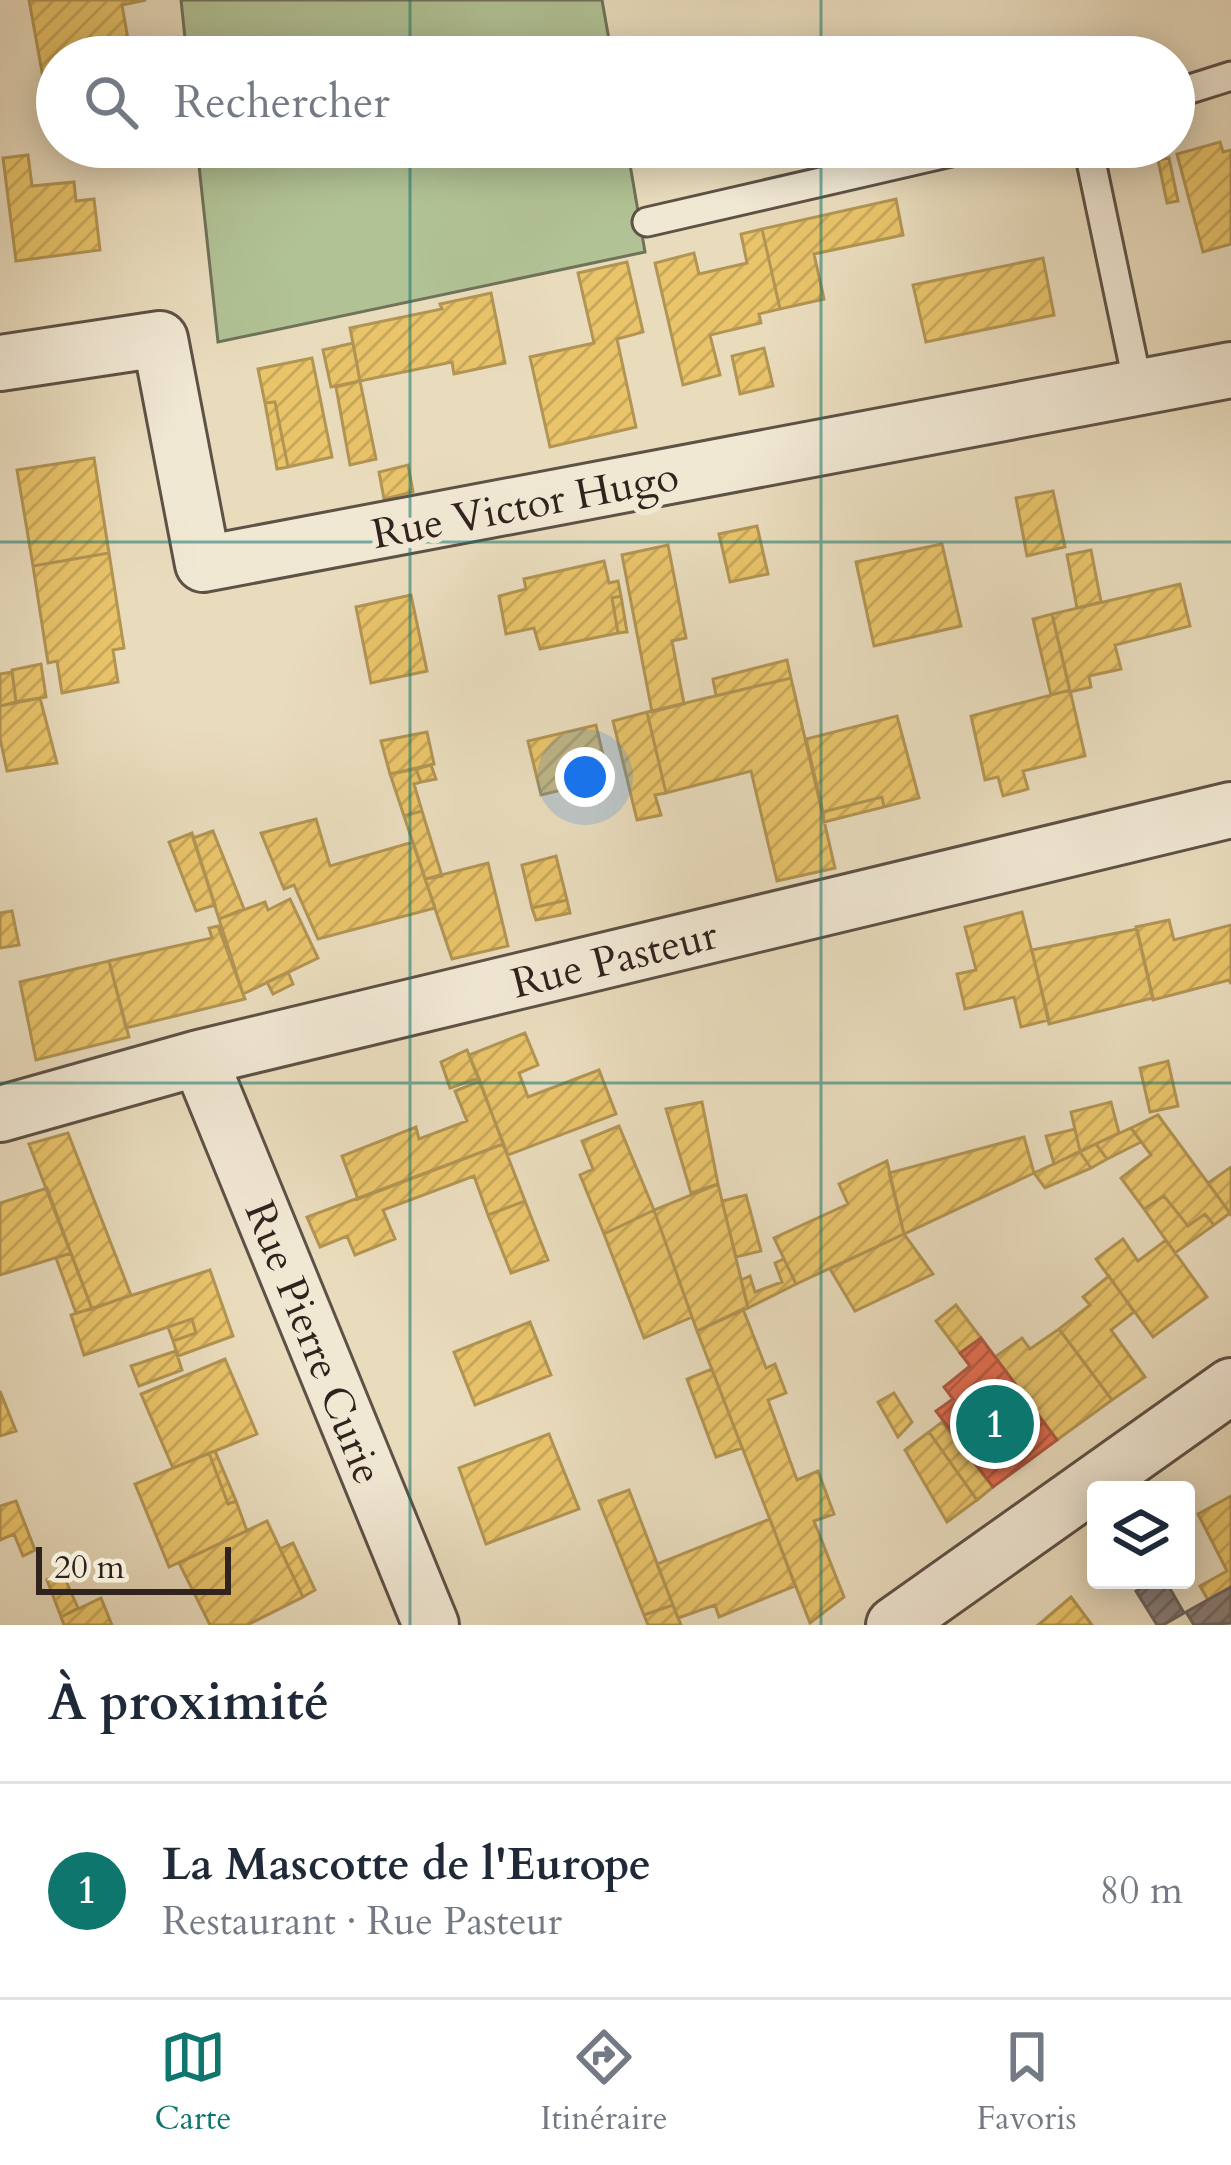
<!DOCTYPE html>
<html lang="fr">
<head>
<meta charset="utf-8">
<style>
	:root { --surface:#fff; --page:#f2f2f3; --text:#1f2937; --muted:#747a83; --line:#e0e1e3; --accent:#0f766e }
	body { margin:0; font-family:Cardo,serif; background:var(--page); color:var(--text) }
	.controls { position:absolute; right:36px; bottom:36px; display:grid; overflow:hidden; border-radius:12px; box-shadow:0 6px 30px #0003 }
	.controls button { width:108px; height:108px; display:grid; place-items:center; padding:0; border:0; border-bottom:3px solid var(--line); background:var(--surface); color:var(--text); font:60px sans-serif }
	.scale { position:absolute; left:36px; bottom:30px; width:195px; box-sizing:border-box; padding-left:12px; border:6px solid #30231e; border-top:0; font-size:33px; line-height:42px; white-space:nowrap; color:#30231e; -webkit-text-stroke:9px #f1e8d4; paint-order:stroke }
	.you { position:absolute; left:585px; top:777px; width:42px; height:42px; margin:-30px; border:9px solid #fff; border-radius:50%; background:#1a73e8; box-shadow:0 0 0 18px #1a73e833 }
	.badge { display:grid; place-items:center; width:78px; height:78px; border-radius:50%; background:var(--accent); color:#fff; font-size:39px; font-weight:700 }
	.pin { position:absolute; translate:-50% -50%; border:6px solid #fff; box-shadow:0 3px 12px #0006 }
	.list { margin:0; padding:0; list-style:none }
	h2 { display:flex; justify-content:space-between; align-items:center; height:156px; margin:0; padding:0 48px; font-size:51px }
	h2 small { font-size:39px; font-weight:400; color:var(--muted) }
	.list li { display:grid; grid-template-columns:78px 1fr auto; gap:36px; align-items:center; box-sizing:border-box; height:216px; padding:0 48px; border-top:3px solid var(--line) }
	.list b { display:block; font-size:45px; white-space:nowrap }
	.list p { margin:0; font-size:39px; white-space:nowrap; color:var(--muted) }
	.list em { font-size:39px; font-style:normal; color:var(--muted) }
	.icon { flex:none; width:66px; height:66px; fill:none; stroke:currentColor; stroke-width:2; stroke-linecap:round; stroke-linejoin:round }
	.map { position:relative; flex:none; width:1231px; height:1625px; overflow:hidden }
	.search { position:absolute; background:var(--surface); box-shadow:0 6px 30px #0003; left:36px; right:36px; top:36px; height:132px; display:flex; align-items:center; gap:30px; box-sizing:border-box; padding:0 42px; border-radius:66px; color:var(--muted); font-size:45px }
	.sheet { height:372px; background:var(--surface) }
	nav { display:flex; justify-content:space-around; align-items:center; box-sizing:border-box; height:168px; border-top:3px solid var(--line); background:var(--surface); font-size:33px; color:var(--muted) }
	nav a { display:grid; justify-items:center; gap:6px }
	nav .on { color:var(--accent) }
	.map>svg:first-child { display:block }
</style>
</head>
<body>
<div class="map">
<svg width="1231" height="1625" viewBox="0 0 1231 1625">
	<defs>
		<pattern id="homes-hatch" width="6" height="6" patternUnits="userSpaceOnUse" patternTransform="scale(3)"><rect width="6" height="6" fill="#e9c46a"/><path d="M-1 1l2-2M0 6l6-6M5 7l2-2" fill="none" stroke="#c8a85b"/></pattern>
		<pattern id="shops-hatch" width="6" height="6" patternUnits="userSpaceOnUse" patternTransform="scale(3)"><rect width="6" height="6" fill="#e76f51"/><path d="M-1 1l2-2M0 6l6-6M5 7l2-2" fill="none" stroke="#bc5b43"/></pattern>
		<pattern id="industry-hatch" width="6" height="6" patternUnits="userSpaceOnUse" patternTransform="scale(3)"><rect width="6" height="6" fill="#8a817c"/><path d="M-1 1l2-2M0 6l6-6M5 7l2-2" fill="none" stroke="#716965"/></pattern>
	</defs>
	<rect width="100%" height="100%" fill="#e9dcbd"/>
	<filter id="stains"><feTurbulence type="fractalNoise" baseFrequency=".00167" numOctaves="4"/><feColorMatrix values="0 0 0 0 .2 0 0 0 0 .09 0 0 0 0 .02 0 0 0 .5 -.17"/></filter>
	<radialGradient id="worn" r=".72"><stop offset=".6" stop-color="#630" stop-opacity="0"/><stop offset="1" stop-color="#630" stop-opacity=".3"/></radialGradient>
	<path fill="#b1c295" stroke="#70725a" stroke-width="3" d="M181 0H602L612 57H187Z
		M197 147H627L645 252 218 342Z"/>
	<path fill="url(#homes-hatch)" stroke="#b29453" stroke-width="3" d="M29 0H146L122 5 131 57H57V92L46 94Z
		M1220 142 1223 152 1231 150V244L1203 252 1177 154Z
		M28 155 32 186 74 182 76 201 94 199 100 250 16 261 3 158Z
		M1169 158 1178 201 1167 203 1158 160Z
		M896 199 903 235 814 254 824 299 780 309 762 229Z
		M762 229 780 309 759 314 761 323 710 335 720 375 683 385 655 263 694 253 699 274 747 263 741 234Z
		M1043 258 1054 315 926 342 913 285Z
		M627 262 643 332 617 339 636 427 550 447 530 357 594 343 578 273Z
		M491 293 505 363 454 374 452 362 360 381 350 328 442 309 440 304Z
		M353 343 360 381 331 387 323 350Z
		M764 348 773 386 740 394 732 356Z
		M312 358 332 457 288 467 275 402 265 403 258 369Z
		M360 381 376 459 350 465 336 387Z
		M275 402 288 467 277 469 265 403Z
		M94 458 109 553 33 566 17 470Z
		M408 465 413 492 384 499 379 472Z
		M1053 491 1065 547 1027 556 1016 498Z
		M757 526 768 574 730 582 719 534Z
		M942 544 961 626 874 646 856 562Z
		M668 545 686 638 672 641 684 704 652 712 622 555Z
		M1091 550 1101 602 1077 608 1067 555Z
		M109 553 124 648 113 650 118 682 62 693 57 661 48 663 33 566Z
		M604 561 609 583 618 581 621 596 612 598 618 633 540 649 534 628 506 634 499 596 526 589 524 579Z
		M1180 584 1190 626 1115 645 1121 669 1089 676 1091 687 1070 692 1052 614Z
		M411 595 427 671 371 683 356 607Z
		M621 596 627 632 618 633 612 598Z
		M1052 614 1070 690 1051 695 1033 619Z
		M787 660 791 678 716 696 713 679Z
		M41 664 46 697 16 702 12 670Z
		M12 672 16 702 0 706V674Z
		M791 678 835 868 777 881 751 771 666 793 647 712Z
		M1070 690 1085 756 1023 771 1028 789 1003 796 998 777 985 780 971 716Z
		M40 698 57 763 7 771 0 738V706Z
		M647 712 666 793 655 795 661 815 637 820 613 721Z
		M897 716 919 798 884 807 882 797 823 812 806 739Z
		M596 725 603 755 564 766 570 788 541 795 528 741Z
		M427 732 434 764 390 774 381 741Z
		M431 765 436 779 421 782 416 769Z
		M416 769 421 782 414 784 422 811 404 816 390 774Z
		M882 797 884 807 824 822 823 812Z
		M422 811 442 876 425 879 404 816Z
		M316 819 330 866 413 842 435 908 318 939 294 885 284 889 261 833Z
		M213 831 244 909 219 919 193 838Z
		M192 833 215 905 196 911 169 842Z
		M556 856 567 900 532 908 522 865Z
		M488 863 508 946 452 959 425 879Z
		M290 899 318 958 243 994 219 919 265 902 268 910Z
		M567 900 570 913 536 920 532 908Z
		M12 911 19 945 0 948V913Z
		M1022 912 1049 1020 1021 1027 1014 997 965 1009 957 974 976 970 965 927Z
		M1169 920 1174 940 1231 925V984L1229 980 1153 1000 1136 927Z
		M218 926 245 999 126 1028 109 961 212 938 209 928Z
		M1137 929 1153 998 1049 1024 1032 950Z
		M109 961 129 1037 36 1060 20 982Z
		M288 972 293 984 273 994 267 982Z
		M525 1033 538 1065 519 1073 528 1097 599 1070 616 1114 508 1155 469 1055Z
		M467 1050 479 1078 450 1088 441 1062Z
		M1168 1061 1178 1106 1150 1112 1140 1068Z
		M480 1081 503 1144 358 1199 342 1156 416 1127 419 1139 467 1121 455 1091Z
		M702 1102 718 1184 691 1193 666 1109Z
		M1111 1102 1119 1133 1080 1151 1071 1112Z
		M1158 1115 1230 1213 1214 1225 1205 1214 1188 1226 1164 1196 1144 1209 1121 1178 1151 1155 1131 1128Z
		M619 1126 654 1210 604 1234 580 1175 593 1169 582 1141Z
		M1131 1128 1141 1142 1107 1159 1096 1144Z
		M1075 1129 1080 1151 1054 1164 1046 1136Z
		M68 1133 131 1295 92 1309 29 1144Z
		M1024 1137 1034 1173 904 1234 889 1173Z
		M503 1144 525 1201 488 1215 474 1176 383 1210 395 1239 355 1255 347 1236 320 1247 307 1217Z
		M1096 1144 1107 1159 1091 1168 1080 1152Z
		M1080 1152 1091 1168 1045 1188 1034 1173Z
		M887 1161 904 1234 796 1284 774 1238 848 1204 839 1184Z
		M1231 1167V1215L1208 1183Z
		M718 1184 748 1308 697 1331 654 1210Z
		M47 1188 71 1253 0 1275V1203Z
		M746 1195 761 1251 736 1257 722 1201Z
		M1164 1196 1188 1226 1205 1214 1214 1225 1175 1253 1144 1209Z
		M525 1201 548 1260 511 1273 488 1215Z
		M654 1210 692 1317 644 1338 604 1234Z
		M904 1234 933 1274 855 1311 830 1269Z
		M1123 1239 1138 1261 1166 1240 1207 1297 1153 1337 1096 1259Z
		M71 1253 92 1309 76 1313 56 1258Z
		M784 1259 796 1284 748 1308 741 1280 750 1276 755 1292 782 1282 775 1263Z
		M210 1270 233 1336 178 1356 173 1341 196 1333 192 1319 84 1355 71 1315Z
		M1109 1276 1134 1312 1111 1330 1145 1377 1112 1400 1059 1329 1090 1305 1083 1297Z
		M956 1305 981 1338 960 1353 936 1321Z
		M743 1309 766 1368 775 1364 786 1393 768 1400 797 1480 818 1471 834 1514 814 1521 844 1597 810 1623 697 1331Z
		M192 1319 196 1333 173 1341 168 1327Z
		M530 1322 551 1375 475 1405 454 1352Z
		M1059 1329 1112 1400 1057 1440 995 1357 1022 1338 1030 1349Z
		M176 1351 182 1370 139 1386 131 1366Z
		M225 1359 257 1434 173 1468 141 1394Z
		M712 1369 742 1448 716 1457 687 1379Z
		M0 1391 16 1431 0 1436Z
		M894 1393 912 1422 898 1437 878 1402Z
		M942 1422 993 1487 977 1500 929 1432Z
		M929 1432 977 1500 947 1522 905 1450Z
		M549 1434 579 1509 486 1544 459 1468Z
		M215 1451 236 1501 228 1504 209 1453Z
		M209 1453 228 1504 236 1501 247 1531 169 1567 135 1484Z
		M629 1490 673 1605 644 1615 599 1501Z
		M1231 1496V1587L1208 1600 1200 1586 1227 1571 1198 1514Z
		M16 1501 35 1550 23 1556 14 1534 0 1540V1506Z
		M770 1519 795 1586 719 1617 715 1605 678 1618 657 1564Z
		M267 1521 303 1597 247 1625H210L179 1563Z
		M293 1543 315 1590 303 1597 280 1549Z
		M63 1574 78 1608 61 1617 47 1580Z
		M1071 1597 1092 1625H1038L1043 1621Z
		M101 1598 112 1625H64L61 1617Z
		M673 1605 681 1625H648L644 1615Z"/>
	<path fill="url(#shops-hatch)" stroke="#b05842" stroke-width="3" d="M981 1338 1057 1440 993 1487 936 1411 953 1399 944 1387 970 1366 960 1353Z"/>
	<path fill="url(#industry-hatch)" stroke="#6f6560" stroke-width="3" d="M1158 1580H1165L1184 1613 1163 1625H1157L1136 1591Z
		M1231 1587V1623L1194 1625 1186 1612Z"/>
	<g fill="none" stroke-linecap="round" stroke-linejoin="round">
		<defs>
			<path id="lane" d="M1174 94 1231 76
				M1088 147 1139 390
				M647 222 973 147"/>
			<path id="street" d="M0 363 160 339 203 564 1231 370
				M199 1058 431 1625
				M0 1114 199 1058 1231 810
				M894 1625 1231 1386"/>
		</defs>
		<use href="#lane" stroke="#5e5146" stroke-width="33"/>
		<use href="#street" stroke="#5e5146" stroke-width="60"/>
		<use href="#lane" stroke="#f1e8d4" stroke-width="27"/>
		<use href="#street" stroke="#f1e8d4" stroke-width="54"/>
	</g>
	<path fill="none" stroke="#0f766e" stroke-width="3" stroke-opacity="0.55" d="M410 0V57M821 0V57M410 147V1625M821 147V1625M0 542H1231M0 1083H1231"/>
	<g text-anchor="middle" stroke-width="12" stroke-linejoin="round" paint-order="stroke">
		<g font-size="42" fill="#30231e" stroke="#f1e8d4">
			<text transform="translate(525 504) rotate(-11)" y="15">Rue Victor Hugo</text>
			<text transform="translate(614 958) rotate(-14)" y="15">Rue Pasteur</text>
			<text transform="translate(315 1342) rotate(68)" y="15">Rue Pierre Curie</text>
		</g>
	</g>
	<rect width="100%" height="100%" filter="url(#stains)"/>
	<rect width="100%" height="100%" fill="url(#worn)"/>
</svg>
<div class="controls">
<button><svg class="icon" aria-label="layers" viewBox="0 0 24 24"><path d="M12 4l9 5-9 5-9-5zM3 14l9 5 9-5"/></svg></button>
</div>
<div class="scale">20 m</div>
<div class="you"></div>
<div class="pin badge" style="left:995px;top:1424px">1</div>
<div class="search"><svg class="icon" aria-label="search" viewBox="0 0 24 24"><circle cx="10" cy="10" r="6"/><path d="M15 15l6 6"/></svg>Rechercher</div>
</div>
<section class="sheet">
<h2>À proximité<small></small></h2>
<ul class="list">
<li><span class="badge">1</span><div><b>La Mascotte de l'Europe</b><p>Restaurant · Rue Pasteur</p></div><em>80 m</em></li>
</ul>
</section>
<nav>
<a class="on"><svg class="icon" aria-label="map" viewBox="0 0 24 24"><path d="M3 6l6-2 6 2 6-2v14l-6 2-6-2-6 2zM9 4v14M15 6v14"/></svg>Carte</a>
<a><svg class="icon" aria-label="directions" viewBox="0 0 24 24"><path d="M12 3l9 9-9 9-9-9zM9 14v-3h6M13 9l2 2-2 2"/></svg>Itinéraire</a>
<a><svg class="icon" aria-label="saved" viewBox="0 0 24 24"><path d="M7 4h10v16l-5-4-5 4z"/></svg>Favoris</a>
</nav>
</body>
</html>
